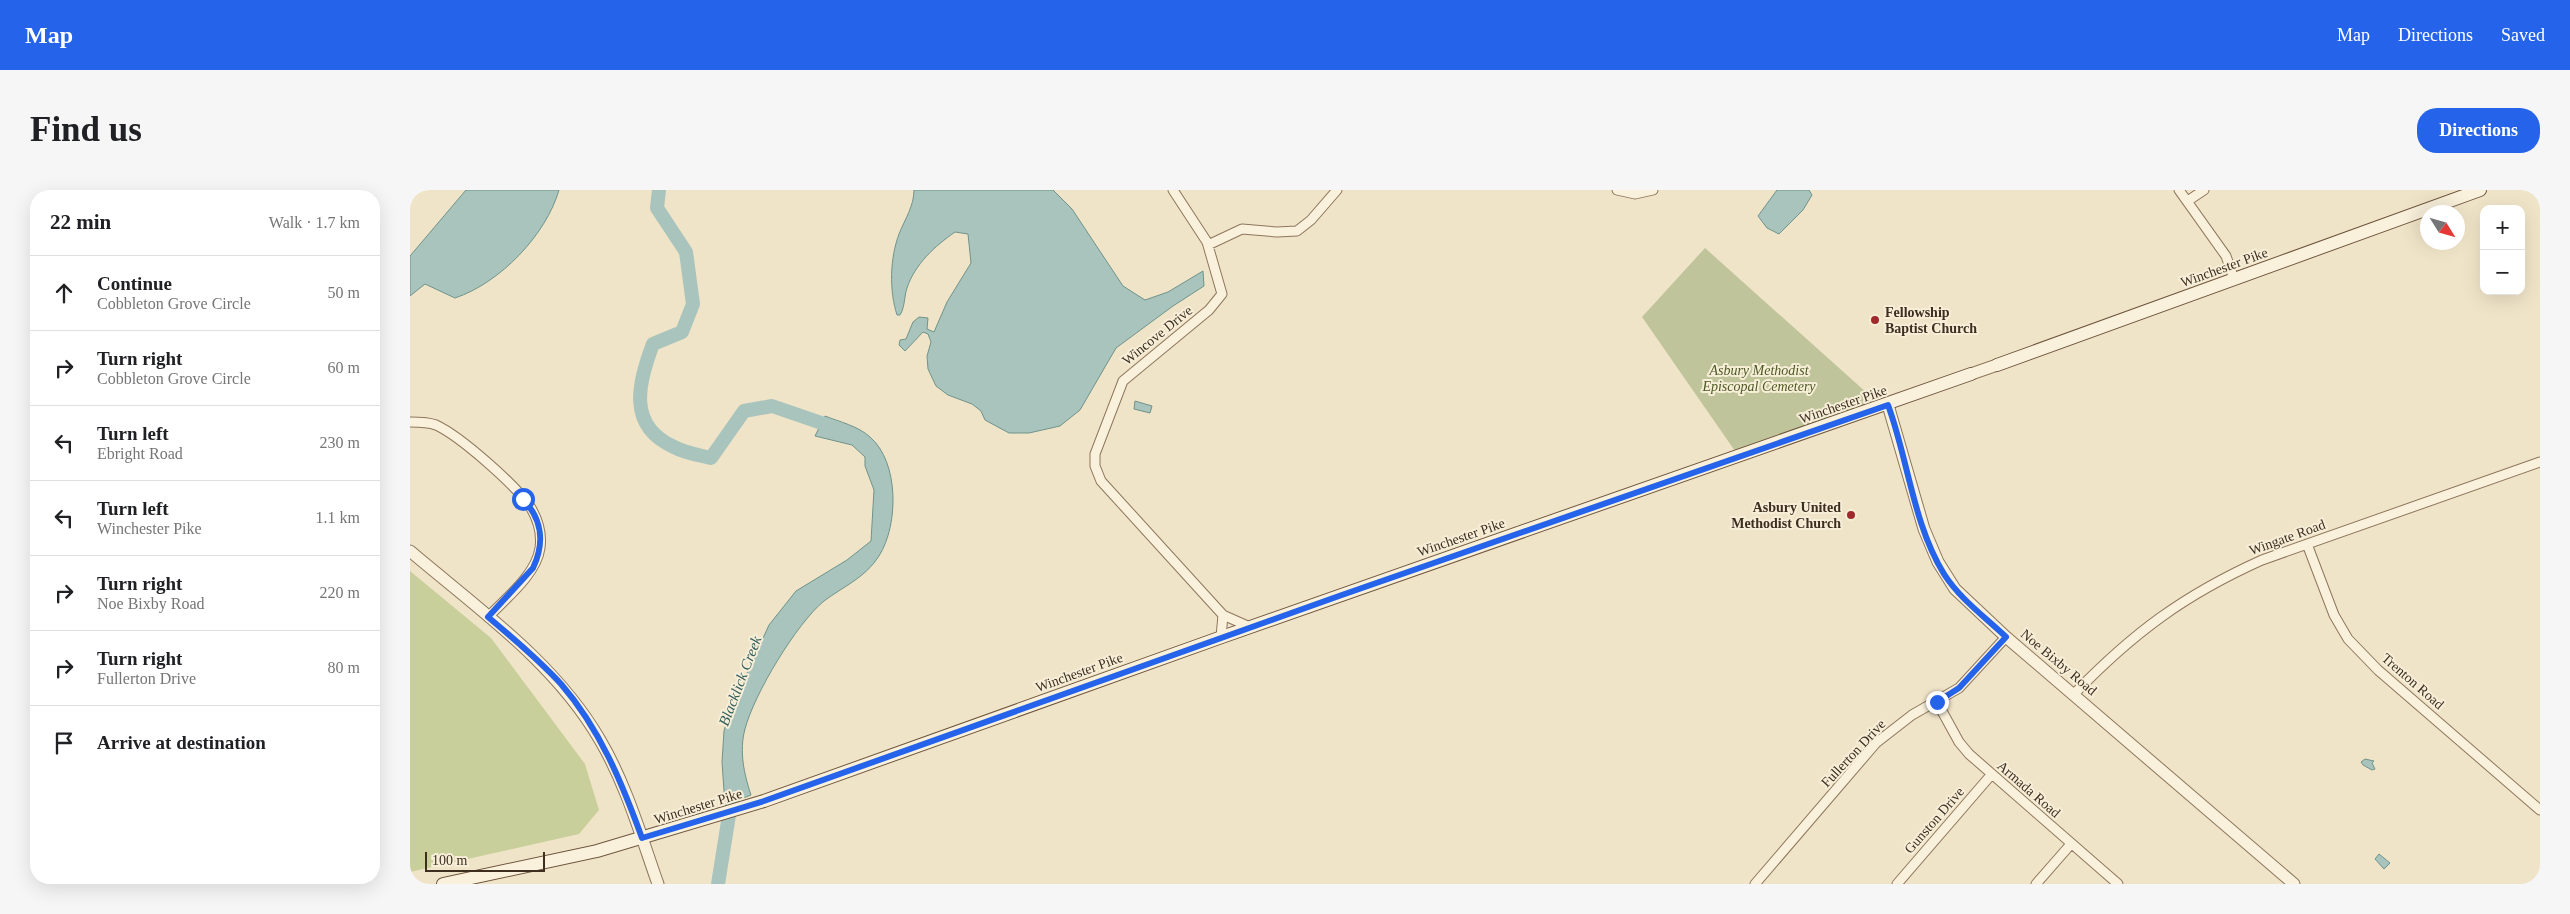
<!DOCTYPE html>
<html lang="en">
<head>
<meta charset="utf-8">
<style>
	:root { --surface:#fff; --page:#f6f6f6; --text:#202124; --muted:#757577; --line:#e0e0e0; --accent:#2563eb }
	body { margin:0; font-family:"Times New Roman",serif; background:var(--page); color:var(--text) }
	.controls { position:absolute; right:15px; top:15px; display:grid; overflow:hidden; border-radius:10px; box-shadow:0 5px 20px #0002 }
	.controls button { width:45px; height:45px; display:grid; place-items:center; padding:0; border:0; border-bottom:1px solid var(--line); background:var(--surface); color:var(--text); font:25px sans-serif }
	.compass { position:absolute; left:2010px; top:15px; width:45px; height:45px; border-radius:50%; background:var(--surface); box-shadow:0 5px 20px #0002; rotate:127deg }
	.scale { position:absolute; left:15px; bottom:12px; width:120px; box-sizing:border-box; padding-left:5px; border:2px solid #3d2e20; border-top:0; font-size:14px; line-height:18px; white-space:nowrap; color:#3d2e20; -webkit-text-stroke:4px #f7eed8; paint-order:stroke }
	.stop { position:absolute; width:15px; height:15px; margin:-11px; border:4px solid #2563eb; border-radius:50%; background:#fff }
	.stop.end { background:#2563eb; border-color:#fff; box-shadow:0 1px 5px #0008 }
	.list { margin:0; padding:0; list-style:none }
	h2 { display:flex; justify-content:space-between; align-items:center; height:65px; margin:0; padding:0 20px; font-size:21px }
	h2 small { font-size:16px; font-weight:400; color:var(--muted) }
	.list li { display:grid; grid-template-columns:32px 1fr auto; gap:15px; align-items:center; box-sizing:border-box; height:75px; padding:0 20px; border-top:1px solid var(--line) }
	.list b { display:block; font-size:19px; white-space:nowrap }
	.list p { margin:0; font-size:16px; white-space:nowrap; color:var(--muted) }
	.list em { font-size:16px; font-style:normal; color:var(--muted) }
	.icon { flex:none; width:28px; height:28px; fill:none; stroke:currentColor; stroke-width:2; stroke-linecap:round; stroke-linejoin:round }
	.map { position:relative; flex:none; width:2130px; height:694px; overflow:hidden; border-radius:20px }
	header { display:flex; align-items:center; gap:30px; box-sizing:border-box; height:70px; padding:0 25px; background:var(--accent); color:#fff }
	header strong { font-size:24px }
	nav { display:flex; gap:28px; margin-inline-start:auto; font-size:18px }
	.intro { display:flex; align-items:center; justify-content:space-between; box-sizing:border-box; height:120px; padding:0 30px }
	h1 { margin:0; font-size:35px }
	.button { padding:12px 22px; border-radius:20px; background:var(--accent); color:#fff; font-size:18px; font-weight:700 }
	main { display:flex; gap:30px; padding:0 30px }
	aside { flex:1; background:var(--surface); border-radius:20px; box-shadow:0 5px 20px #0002 }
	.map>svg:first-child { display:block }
</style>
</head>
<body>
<header>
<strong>Map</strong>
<nav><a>Map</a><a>Directions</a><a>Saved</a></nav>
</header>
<div class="intro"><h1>Find us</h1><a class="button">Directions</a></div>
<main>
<aside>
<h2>22 min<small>Walk · 1.7 km</small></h2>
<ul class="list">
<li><svg class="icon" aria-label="ahead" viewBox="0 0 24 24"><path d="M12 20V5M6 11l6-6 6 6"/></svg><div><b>Continue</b><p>Cobbleton Grove Circle</p></div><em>50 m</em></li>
<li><svg class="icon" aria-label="right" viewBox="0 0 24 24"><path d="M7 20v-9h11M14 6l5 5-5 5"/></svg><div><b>Turn right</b><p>Cobbleton Grove Circle</p></div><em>60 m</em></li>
<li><svg class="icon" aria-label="left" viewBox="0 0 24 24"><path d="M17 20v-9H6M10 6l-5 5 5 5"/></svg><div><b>Turn left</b><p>Ebright Road</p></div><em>230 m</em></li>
<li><svg class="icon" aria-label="left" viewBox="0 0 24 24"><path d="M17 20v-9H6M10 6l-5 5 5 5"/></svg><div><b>Turn left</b><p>Winchester Pike</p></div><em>1.1 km</em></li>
<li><svg class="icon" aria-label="right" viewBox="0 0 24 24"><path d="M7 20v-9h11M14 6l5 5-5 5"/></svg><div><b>Turn right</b><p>Noe Bixby Road</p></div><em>220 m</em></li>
<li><svg class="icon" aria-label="right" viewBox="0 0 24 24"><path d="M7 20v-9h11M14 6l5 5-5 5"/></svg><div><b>Turn right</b><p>Fullerton Drive</p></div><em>80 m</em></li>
<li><svg class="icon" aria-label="arrive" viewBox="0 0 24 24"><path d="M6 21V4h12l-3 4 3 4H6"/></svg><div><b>Arrive at destination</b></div></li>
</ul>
</aside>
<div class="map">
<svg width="2130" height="694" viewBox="0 0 2130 694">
	<rect width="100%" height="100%" fill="#f0e4c8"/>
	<path fill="#c9cf9b" d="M0 381 81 448 175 574 189 620 169 644 0 682Z"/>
	<path fill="#bfc49a" d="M1295 58 1467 212 1325 261 1232 127Z"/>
	<path fill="#a9c4bc" stroke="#6f938a" d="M56 0H149C136 45 90 93 45 108L15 94 0 106V66Z
		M504 0H643L662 19 713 96 735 110 758 102 793 81 794 96 763 116 706 158 670 220 650 236 619 243H599L575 230 571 221 562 214 538 205 526 196 518 179 517 166 521 152 518 144 513 142 495 161 489 155 490 150 496 149 503 132 509 127 518 128 517 139 524 142 537 112 561 73 558 44 545 42C525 56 505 74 497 98 494 107 495 117 490 125H487C479 100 480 68 489 44 495 29 504 16 504 0Z
		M1367 0H1399L1402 5 1393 20 1369 44 1357 38 1348 26Z
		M725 211 742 216 740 223 724 219Z
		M415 226C430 232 448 236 460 247 489 272 489 334 469 366 455 388 434 396 414 411 387 433 344 504 335 539 329 561 334 584 341 605L315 615 312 572 314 541 319 523 359 435 386 401 437 370 461 351 464 300 455 276V267L442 255 405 246Z
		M1955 569 1964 571 1962 573 1965 579 1962 580 1953 575 1951 572Z
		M1969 664 1980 673 1974 679 1965 669Z"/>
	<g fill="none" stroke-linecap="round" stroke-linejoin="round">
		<path stroke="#a9c4bc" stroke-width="14" d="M249 0 247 18 276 62 283 114 272 142 243 154C228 193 217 236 264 257 275 263 289 265 301 268L334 221 362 216 429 239
			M308 694 324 594"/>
		<defs>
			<path id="minor" d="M763 0 797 52 812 104 799 120 713 191 685 264V276L691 291 813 425 840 437
				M1207 0 1225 4 1243 0
				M1769 0 1816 66 1824 89
				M1779 10 1794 0
				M798 55 832 39 867 42 887 41 901 30 927 0
				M0 232C9 232 18 232 26 235 50 246 107 296 121 318 128 330 132 344 130 358 126 385 96 408 78 427
				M1897 354 1924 425 1938 449 1968 480 2130 620
				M811 447 813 425
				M1664 504C1723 443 1774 405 1852 370L2130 272
				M1527 512 1549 552 1559 564 1708 694
				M1345 694 1466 553 1502 525 1549 498 1596 447
				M1487 694 1581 585
				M1626 694 1661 654
				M2129 694 2130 693"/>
			<path id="tertiary" d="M1561 184 1587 175
				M1478 215 1514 339 1528 372 1545 399 1596 447 1884 694
				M0 361C67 418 145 472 190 550 216 594 231 646 248 694"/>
			<path id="secondary" d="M1587 175 2070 0
				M33 694 187 661 354 611 809 448 1561 184"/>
		</defs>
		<use href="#minor" stroke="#8d765c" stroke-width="11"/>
		<use href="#tertiary" stroke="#8d765c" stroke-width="13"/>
		<use href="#secondary" stroke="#6f573f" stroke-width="14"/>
		<use href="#minor" stroke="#faf1dc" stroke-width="9"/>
		<use href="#tertiary" stroke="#faf1dc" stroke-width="11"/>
		<use href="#secondary" stroke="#faf1dc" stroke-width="12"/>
	</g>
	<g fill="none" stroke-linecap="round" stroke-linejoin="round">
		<path stroke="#2563eb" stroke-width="6" d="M113 309C132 329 135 353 123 378L78 427C103 448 129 470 151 494 190 539 212 593 232 648L354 611 929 406 1478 215C1498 269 1503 334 1534 384 1550 409 1575 427 1596 447L1549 498 1527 512"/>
	</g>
	<g fill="#9e2a2b" stroke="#f7eed8" stroke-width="2">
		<circle cx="1465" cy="130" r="5"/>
		<circle cx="1441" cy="325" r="5"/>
	</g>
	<g text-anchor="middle" stroke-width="4" stroke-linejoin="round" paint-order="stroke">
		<g font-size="14" fill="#3d2e20" stroke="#f7eed8">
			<text transform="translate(1814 77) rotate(-20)" y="5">Winchester Pike</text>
			<text transform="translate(747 145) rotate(-39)" y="5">Wincove Drive</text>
			<text transform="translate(1433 214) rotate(-19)" y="5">Winchester Pike</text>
			<text transform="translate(1051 347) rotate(-19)" y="5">Winchester Pike</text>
			<text transform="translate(1877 347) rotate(-20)" y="5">Wingate Road</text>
			<text transform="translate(1649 472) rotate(40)" y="5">Noe Bixby Road</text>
			<text transform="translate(669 482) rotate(-20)" y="5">Winchester Pike</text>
			<text transform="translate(2003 491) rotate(41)" y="5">Trenton Road</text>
			<text transform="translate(1443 563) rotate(-47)" y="5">Fullerton Drive</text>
			<text transform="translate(1619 599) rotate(41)" y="5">Armada Road</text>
			<text transform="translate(288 616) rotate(-17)" y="5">Winchester Pike</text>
			<text transform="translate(1524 630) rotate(-49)" y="5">Gunston Drive</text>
		</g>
		<g font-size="14" font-weight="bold" fill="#3d2e20" stroke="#f7eed8" text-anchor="start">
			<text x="1475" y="127">Fellowship<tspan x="1475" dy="16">Baptist Church</tspan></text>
			<text x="1431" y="322" text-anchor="end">Asbury United<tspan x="1431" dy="16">Methodist Church</tspan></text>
		</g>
		<g font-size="14" font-style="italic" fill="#4d5a26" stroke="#f7eed8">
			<text x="1349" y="185">Asbury Methodist<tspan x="1349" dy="16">Episcopal Cemetery</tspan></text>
		</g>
		<g font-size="15" font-style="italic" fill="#2f5d5a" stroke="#f7eed8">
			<text transform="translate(330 491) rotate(-69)" y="5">Blacklick Creek</text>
		</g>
	</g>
</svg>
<div class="controls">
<button>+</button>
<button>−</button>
</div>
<svg class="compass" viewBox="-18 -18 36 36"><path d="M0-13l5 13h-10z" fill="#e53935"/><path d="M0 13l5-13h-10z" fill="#757577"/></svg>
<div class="scale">100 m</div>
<div class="stop" style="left:113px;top:309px"></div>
<div class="stop end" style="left:1527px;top:512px"></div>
</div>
</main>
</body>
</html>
